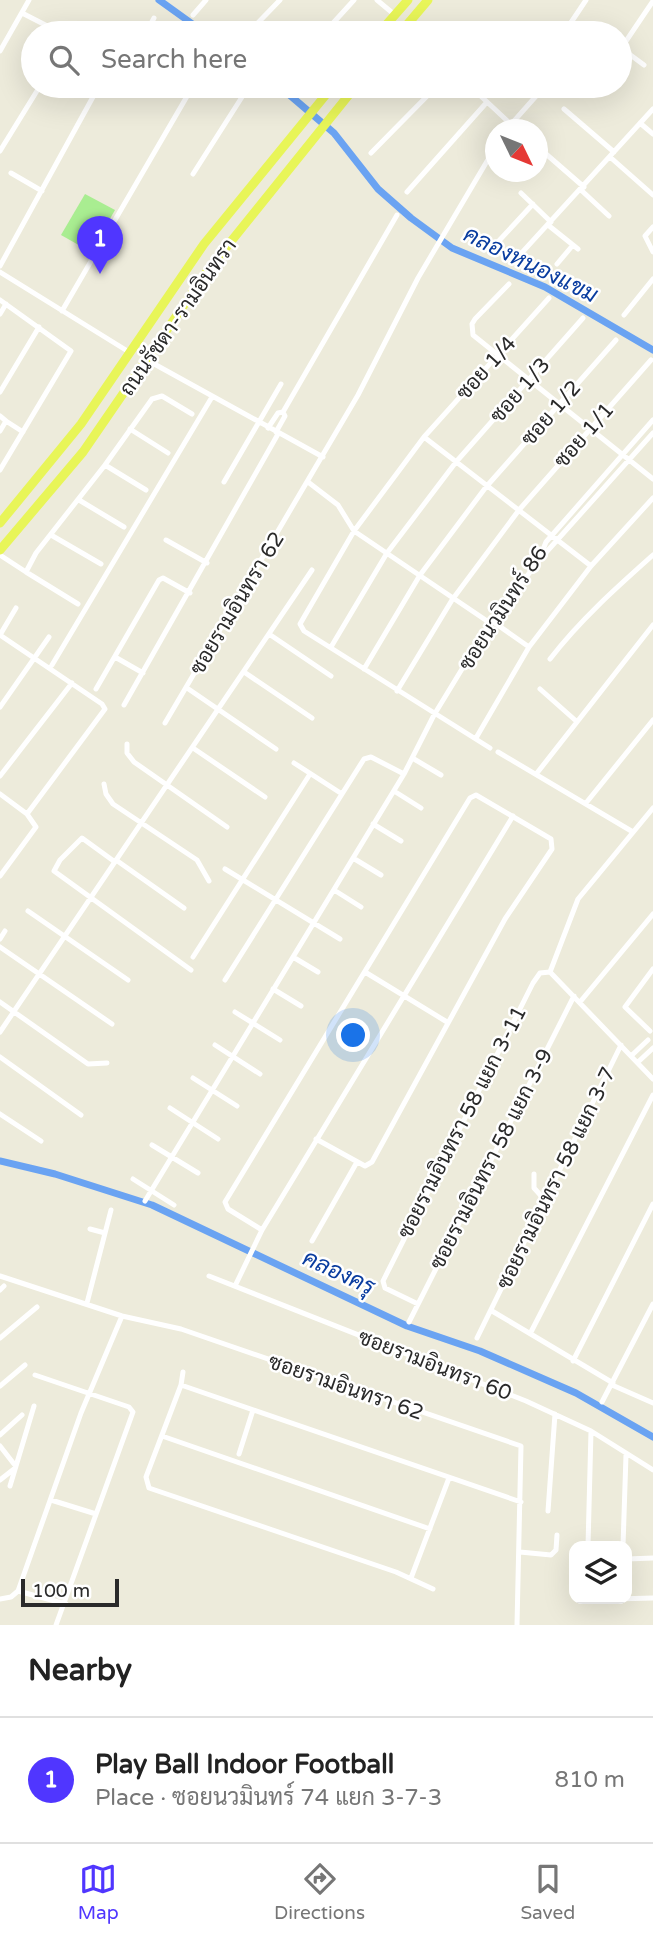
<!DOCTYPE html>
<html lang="en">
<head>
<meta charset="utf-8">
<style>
	:root { --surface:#fff; --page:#f6f6f6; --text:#222; --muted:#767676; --line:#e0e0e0; --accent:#5036ff }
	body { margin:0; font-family:"Varela Round",Sarabun,sans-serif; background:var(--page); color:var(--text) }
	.controls { position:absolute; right:21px; bottom:21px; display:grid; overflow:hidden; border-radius:14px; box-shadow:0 7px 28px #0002 }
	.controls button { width:63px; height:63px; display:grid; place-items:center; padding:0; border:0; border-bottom:2px solid var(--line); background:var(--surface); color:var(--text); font:35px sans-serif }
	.compass { position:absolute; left:485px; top:119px; width:63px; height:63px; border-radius:50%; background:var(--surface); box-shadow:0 7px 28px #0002; rotate:133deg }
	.scale { position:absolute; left:21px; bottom:18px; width:98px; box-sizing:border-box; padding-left:7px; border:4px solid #2a2a2a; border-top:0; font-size:19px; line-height:24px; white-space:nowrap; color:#2a2a2a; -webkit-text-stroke:5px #fff; paint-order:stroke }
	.you { position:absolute; left:354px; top:1036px; width:24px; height:24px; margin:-18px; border:5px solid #fff; border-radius:50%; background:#1a73e8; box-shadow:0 0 0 10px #1a73e833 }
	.badge { display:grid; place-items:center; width:46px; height:46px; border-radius:50%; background:var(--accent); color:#fff; font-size:23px; font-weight:700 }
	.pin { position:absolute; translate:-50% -58px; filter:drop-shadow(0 2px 4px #0008) }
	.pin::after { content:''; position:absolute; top:37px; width:24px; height:21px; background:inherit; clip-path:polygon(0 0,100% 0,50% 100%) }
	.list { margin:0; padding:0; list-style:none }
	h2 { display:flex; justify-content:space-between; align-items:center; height:91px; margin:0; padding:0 28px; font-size:30px }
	h2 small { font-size:23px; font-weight:400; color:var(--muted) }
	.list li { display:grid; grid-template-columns:46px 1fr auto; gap:21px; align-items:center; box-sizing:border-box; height:126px; padding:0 28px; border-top:2px solid var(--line) }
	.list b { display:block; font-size:26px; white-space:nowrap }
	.list p { margin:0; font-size:23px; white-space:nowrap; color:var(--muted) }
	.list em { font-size:23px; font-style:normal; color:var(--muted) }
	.icon { flex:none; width:38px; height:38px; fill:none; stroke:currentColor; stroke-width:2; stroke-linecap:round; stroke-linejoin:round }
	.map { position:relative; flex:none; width:653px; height:1625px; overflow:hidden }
	.search { position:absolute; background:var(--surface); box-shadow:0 7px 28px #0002; left:21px; right:21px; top:21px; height:77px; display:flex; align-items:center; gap:18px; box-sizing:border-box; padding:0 24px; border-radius:38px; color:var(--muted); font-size:26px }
	.sheet { height:217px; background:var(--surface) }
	nav { display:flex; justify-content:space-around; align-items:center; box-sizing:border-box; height:98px; border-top:2px solid var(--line); background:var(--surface); font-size:19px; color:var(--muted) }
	nav a { display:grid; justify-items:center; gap:4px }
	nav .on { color:var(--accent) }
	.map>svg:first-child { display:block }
</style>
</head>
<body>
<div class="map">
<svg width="653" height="1625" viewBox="0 0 653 1625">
	<rect width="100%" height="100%" fill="#edebdb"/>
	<path fill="#a9ed91" d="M85 194 115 210 91 252 61 235Z"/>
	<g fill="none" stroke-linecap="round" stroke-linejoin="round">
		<path stroke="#6aa3f2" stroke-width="7" d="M159 0 205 33
			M279 86 334 133 378 189 411 218 452 248 545 287 653 350
			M0 1161 55 1174 152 1205 407 1326 480 1351 576 1393 653 1437"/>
		<path stroke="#fff" stroke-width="5" d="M377 0 395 15
			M22 13 61 33
			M193 15 206 0
			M146 33 154 18
			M248 33 280 0
			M324 33 354 0
			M564 33 586 0
			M621 48 644 65
			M620 50 653 1
			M0 51 29 0
			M470 86 517 130
			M592 94 597 86
			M564 109 614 152
			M640 123 653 134
			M506 130 545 86
			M538 147 584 187
			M0 151 40 86
			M371 153 437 86
			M610 157 653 195
			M11 173 42 191
			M193 174 249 86
			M581 190 609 216
			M407 192 487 102
			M521 193 551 222
			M548 225 578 249
			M653 227 645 236 653 252
			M495 245 533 204
			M517 258 653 109
			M557 264 573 245
			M0 266 99 86
			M0 272 129 352
			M509 284 475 319 472 324 473 335 653 479
			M0 300 71 351 0 470
			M62 311 193 86
			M0 314 6 304
			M624 315 653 279
			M147 360 323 457
			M0 392 39 327
			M0 416 6 421 0 431
			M6 421 23 432
			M268 428 278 413 283 412 397 215
			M130 429 168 453
			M276 432 285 416 283 412
			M424 437 591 566
			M105 465 146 490
			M224 482 281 384
			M308 482 338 505 354 531 490 623
			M79 500 124 527
			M51 535 101 564
			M166 540 207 563
			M0 555 26 572 36 553 105 465 152 399 162 396 192 414
			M542 557 653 433
			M26 572 78 604
			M492 621 529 647
			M269 634 331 676
			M0 635 102 704 105 709 27 814
			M0 635 16 608
			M331 647 387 553 456 462 583 318
			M115 657 143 673
			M550 659C580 620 616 588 653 555
			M52 665 212 397
			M364 669 420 575 486 487 616 340
			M244 672 312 718
			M187 688 276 749
			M96 689 159 580 163 578 190 593
			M540 689 575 720
			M397 691 452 600 519 510 651 360
			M124 705 278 434
			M0 707 49 637
			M165 723 358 395 418 278 496 146
			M476 738 529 647 591 566 653 498
			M127 744V753L134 762 227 827
			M193 748 265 797
			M490 748 304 631 300 624 354 531 424 437 549 298
			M498 752 633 832
			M414 759 441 775
			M294 763 342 794
			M537 773 653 625
			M0 776 72 683
			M104 784 106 794 113 804 197 860 209 881
			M394 791 421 808
			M0 794 27 814 36 827 0 876
			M586 803 653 720
			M373 824 401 841
			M353 858 381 875
			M116 860 184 908
			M115 862 82 838 60 860 54 871 191 970
			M225 869 340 939
			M334 890 361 907
			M28 911 128 980
			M0 939 5 931
			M0 947 112 1024
			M193 957 310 774
			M293 957 318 972
			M365 972 447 1022
			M550 972 578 899 653 808
			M550 972 653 1079
			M225 980 364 759 371 757 404 774 434 715 490 623 538 562 546 542 653 420
			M273 989 301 1006
			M0 1002 88 1064 107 1063
			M580 1002 653 914
			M235 1012 280 1040
			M650 1031 625 1007 653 969
			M0 1032 312 570
			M215 1045 260 1074
			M631 1056 648 1040
			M0 1057 81 1115
			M638 1062 653 1048
			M193 1078 237 1106
			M170 1108 218 1139
			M0 1114 41 1141
			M152 1145 198 1173
			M534 1174V1188L544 1199
			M133 1179 174 1205
			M145 1201 404 774
			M90 1229 105 1233
			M262 1230 228 1209 225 1202 470 798 476 795 551 839 552 849 505 919 372 1162 365 1166 316 1139
			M312 1241 357 1162
			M0 1276 122 1316 181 1329 521 1446 517 1625
			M209 1276 526 1401 591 1431 653 1470
			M235 1286 262 1230 513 816
			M0 1290 4 1286
			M87 1303 111 1210
			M418 1304 385 1288 383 1281 533 983 540 973 550 972
			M492 1311 613 1383
			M409 1322 574 996
			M531 1332 653 1095
			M0 1338 37 1307
			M477 1338 621 1045
			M573 1361 653 1204
			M183 1372 181 1385 146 1477 149 1488 396 1572 433 1589
			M35 1375 129 1407 133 1412 56 1625
			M181 1385 521 1502
			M612 1385 653 1403
			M0 1386 25 1365
			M602 1402 653 1304
			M0 1435 22 1415
			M162 1436 430 1529
			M0 1446 14 1464
			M239 1454 253 1410
			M0 1480 14 1469
			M10 1486 34 1406
			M51 1500 96 1514
			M548 1511 555 1414
			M588 1546 591 1431
			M623 1546 626 1455
			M520 1552 551 1555 556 1550 557 1535
			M627 1559 653 1558
			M572 1560 574 1559
			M411 1578 449 1478
			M18 1591 66 1604
			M0 1599 11 1597 18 1591 81 1413 122 1316
			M578 1600 653 1598"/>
		<path stroke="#e8f558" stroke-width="9" d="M379 33 408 0
			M400 33 428 0
			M0 523 81 424 204 244 333 86
			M0 550 83 452 208 270 356 86"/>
	</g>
	<g text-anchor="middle" stroke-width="5" stroke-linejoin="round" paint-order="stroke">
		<g font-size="21" fill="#2a2a2a" stroke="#fff">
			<text transform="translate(178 317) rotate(-55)" y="7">ถนนรัชดา-รามอินทรา</text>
			<text transform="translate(486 368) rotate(-48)" y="7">ซอย 1/4</text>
			<text transform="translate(520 390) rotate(-49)" y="7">ซอย 1/3</text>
			<text transform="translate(551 413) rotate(-49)" y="7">ซอย 1/2</text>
			<text transform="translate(584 435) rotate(-49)" y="7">ซอย 1/1</text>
			<text transform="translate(237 603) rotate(-59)" y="7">ซอยรามอินทรา 62</text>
			<text transform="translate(503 608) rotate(-57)" y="7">ซอยนวมินทร์ 86</text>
			<text transform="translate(462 1122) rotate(-63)" y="7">ซอยรามอินทรา 58 แยก 3-11</text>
			<text transform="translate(491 1159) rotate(-63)" y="7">ซอยรามอินทรา 58 แยก 3-9</text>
			<text transform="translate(556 1178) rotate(-64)" y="7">ซอยรามอินทรา 58 แยก 3-7</text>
			<text transform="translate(435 1365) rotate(21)" y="7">ซอยรามอินทรา 60</text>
			<text transform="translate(346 1387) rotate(19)" y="7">ซอยรามอินทรา 62</text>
		</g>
		<g font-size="23" font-style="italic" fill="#093c9f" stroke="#fff">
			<text transform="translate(531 264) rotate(26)" y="8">คลองหนองแขม</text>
			<text transform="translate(339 1272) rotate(25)" y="8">คลองครุ</text>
		</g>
	</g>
</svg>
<div class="controls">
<button><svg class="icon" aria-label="layers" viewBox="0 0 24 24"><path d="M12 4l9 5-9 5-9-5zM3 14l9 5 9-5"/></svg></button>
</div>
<svg class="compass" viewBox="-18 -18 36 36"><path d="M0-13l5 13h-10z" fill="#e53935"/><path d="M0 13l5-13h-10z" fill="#767676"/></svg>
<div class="scale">100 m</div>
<div class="you"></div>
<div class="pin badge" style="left:100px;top:274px">1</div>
<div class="search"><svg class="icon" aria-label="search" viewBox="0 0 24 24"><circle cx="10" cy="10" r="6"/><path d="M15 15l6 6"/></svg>Search here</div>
</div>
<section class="sheet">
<h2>Nearby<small></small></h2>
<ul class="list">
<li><span class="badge">1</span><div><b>Play Ball Indoor Football</b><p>Place · ซอยนวมินทร์ 74 แยก 3-7-3</p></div><em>810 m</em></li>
</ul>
</section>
<nav>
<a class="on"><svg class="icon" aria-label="map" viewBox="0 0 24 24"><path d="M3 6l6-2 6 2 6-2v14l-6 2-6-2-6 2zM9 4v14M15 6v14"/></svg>Map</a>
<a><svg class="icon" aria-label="directions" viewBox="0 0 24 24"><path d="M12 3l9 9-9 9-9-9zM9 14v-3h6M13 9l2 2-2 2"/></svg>Directions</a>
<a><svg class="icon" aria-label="saved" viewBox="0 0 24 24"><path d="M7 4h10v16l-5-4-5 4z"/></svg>Saved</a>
</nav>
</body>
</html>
